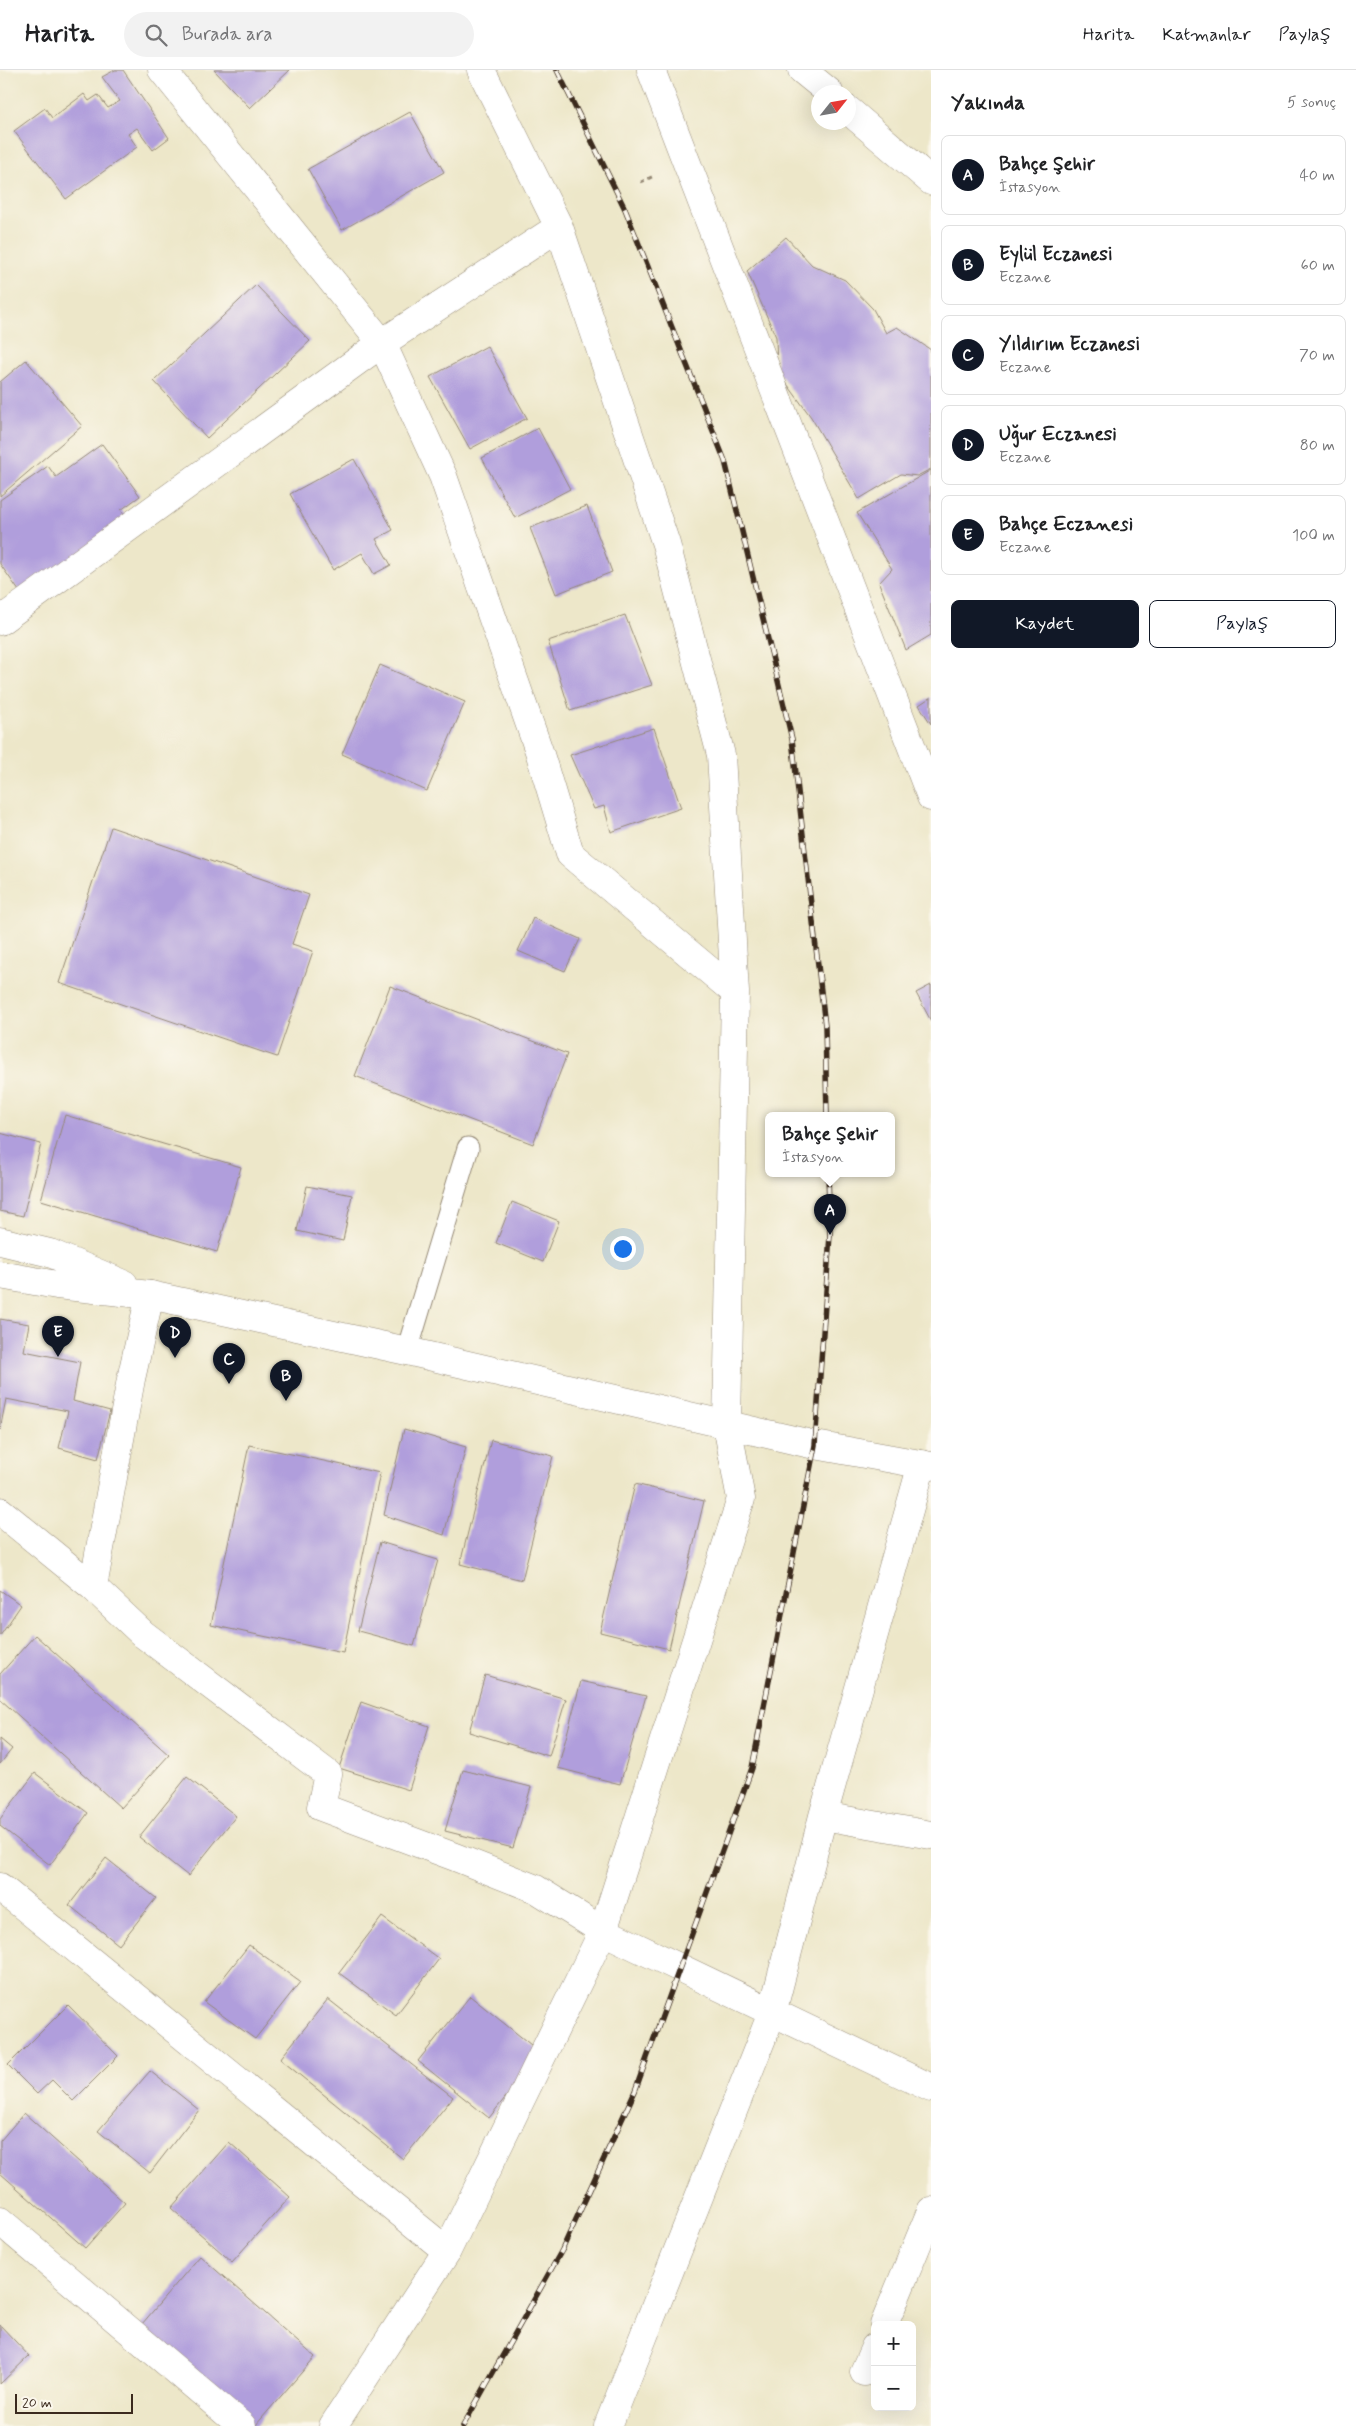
<!DOCTYPE html>
<html lang="tr">
<head>
<meta charset="utf-8">
<style>
	:root { --surface:#fff; --page:#f2f2f2; --text:#202124; --muted:#757577; --line:#e0e0e0; --accent:#111827 }
	body { margin:0; font-family:Mynerve,sans-serif; background:var(--page); color:var(--text) }
	.controls { position:absolute; right:15px; bottom:15px; display:grid; overflow:hidden; border-radius:8px; box-shadow:0 5px 20px #0002 }
	.controls button { width:45px; height:45px; display:grid; place-items:center; padding:0; border:0; border-bottom:1px solid var(--line); background:var(--surface); color:var(--text); font:25px sans-serif }
	.compass { position:absolute; left:811px; top:15px; width:45px; height:45px; border-radius:50%; background:var(--surface); box-shadow:0 5px 20px #0002; rotate:59deg }
	.scale { position:absolute; left:15px; bottom:12px; width:118px; box-sizing:border-box; padding-left:5px; border:2px solid #3b2a1e; border-top:0; font-size:14px; line-height:18px; white-space:nowrap; color:#3b2a1e; -webkit-text-stroke:4px #fbf7ec; paint-order:stroke }
	.you { position:absolute; left:622px; top:1178px; width:18px; height:18px; margin:-12px; border:4px solid #fff; border-radius:50%; background:#1a73e8; box-shadow:0 0 0 8px #1a73e833 }
	.badge { display:grid; place-items:center; width:32px; height:32px; border-radius:50%; background:var(--accent); color:#fff; font-size:16px; font-weight:700 }
	.pin { position:absolute; translate:-50% -41px; filter:drop-shadow(0 1px 2px #0008) }
	.pin::after { content:''; position:absolute; top:26px; width:18px; height:15px; background:inherit; clip-path:polygon(0 0,100% 0,50% 100%) }
	.popup { position:absolute; left:765px; top:1042px; width:130px; height:65px; box-sizing:border-box; display:grid; place-content:center; border-radius:8px; background:var(--surface); filter:drop-shadow(0 1px 4px #0005); font-size:16px; white-space:nowrap; color:var(--muted) }
	.popup b { font-size:19px; color:var(--text) }
	.popup::after { content:''; position:absolute; left:50%; top:100%; margin-left:-10px; border:10px solid transparent; border-top-color:var(--surface) }
	.list { margin:0; padding:0; list-style:none }
	h2 { display:flex; justify-content:space-between; align-items:center; height:65px; margin:0; padding:0 20px; font-size:21px }
	h2 small { font-size:16px; font-weight:400; color:var(--muted) }
	.list li { display:grid; grid-template-columns:32px 1fr auto; gap:15px; align-items:center; box-sizing:border-box; height:80px; margin:0 10px 10px; padding:0 10px; border:1px solid var(--line); border-radius:8px }
	.list b { display:block; font-size:19px; white-space:nowrap }
	.list p { margin:0; font-size:16px; white-space:nowrap; color:var(--muted) }
	.list em { font-size:16px; font-style:normal; color:var(--muted) }
	.actions { display:flex; gap:10px; padding:15px 20px }
	.actions a { flex:1; padding:11px 0; border:1px solid var(--accent); border-radius:8px; text-align:center; font-size:18px; color:var(--accent) }
	.actions .main { background:var(--accent); color:#fff }
	.icon { flex:none; width:28px; height:28px; fill:none; stroke:currentColor; stroke-width:2; stroke-linecap:round; stroke-linejoin:round }
	.map { position:relative; flex:none; width:931px; height:2356px; overflow:hidden }
	header { display:flex; align-items:center; gap:30px; box-sizing:border-box; height:70px; padding:0 25px; background:var(--surface); border-bottom:1px solid var(--line) }
	header strong { font-size:24px }
	nav { display:flex; gap:28px; margin-inline-start:auto; font-size:18px }
	.search { width:350px; height:45px; background:var(--page); display:flex; align-items:center; gap:12px; box-sizing:border-box; padding:0 18px; border-radius:28px; color:var(--muted); font-size:19px }
	main { display:flex }
	aside { flex:1; background:var(--surface) }
	.map>svg:first-child { display:block }
</style>
</head>
<body>
<header>
<strong>Harita</strong>
<div class="search"><svg class="icon" aria-label="search" viewBox="0 0 24 24"><circle cx="10" cy="10" r="6"/><path d="M15 15l6 6"/></svg>Burada ara</div>
<nav><a>Harita</a><a>Katmanlar</a><a>Paylaş</a></nav>
</header>
<main>
<div class="map">
<svg width="931" height="2356" viewBox="0 0 931 2356">
	<rect width="100%" height="100%" fill="#fbf7ec"/>
	<filter id="ink" filterUnits="userSpaceOnUse"><feTurbulence type="fractalNoise" baseFrequency=".02" numOctaves="2"/><feDisplacementMap in="SourceGraphic" scale="10" xChannelSelector="R" yChannelSelector="G"/><feConvolveMatrix kernelMatrix="1 2 1 2 8 2 1 2 1" color-interpolation-filters="sRGB"/></filter>
	<filter id="wash" filterUnits="userSpaceOnUse"><feTurbulence type="fractalNoise" baseFrequency=".0096" numOctaves="4" result="noise"/><feDisplacementMap in="SourceGraphic" scale="20" xChannelSelector="R" yChannelSelector="G"/><feGaussianBlur stdDeviation="1.12" result="paint"/><feColorMatrix in="noise" values="0 0 0 0 0 0 0 0 0 0 0 0 0 0 0 0 0 1.4 0 .05"/><feComposite in="paint" operator="in"/></filter>
	<g filter="url(#wash)">
		<rect width="100%" height="100%" fill="#ede7c9"/>
		<g id="blocks">
			<path fill="#b09edc" d="M115 0H123L169 68 153 80 137 58 128 64 137 77 66 129 14 61 45 38 52 48 84 24 89 31 98 25 108 38 120 31 102 7Z
				M214 0H290L250 38Z
				M410 42 444 102 342 160 308 99Z
				M786 167 812 195 845 210 873 239 886 263 897 257 931 280V399L917 406 901 404 859 429 811 347 777 300 776 267 747 201Z
				M256 215 310 271 207 368 154 311Z
				M487 276 527 348 470 379 430 307Z
				M26 290 82 356 0 426V312Z
				M538 358 570 419 515 448 482 388Z
				M102 374 140 426 121 440 130 451 24 528 0 494V430L48 396 56 407Z
				M354 389 393 460 376 469 391 495 374 504 362 483 333 500 290 424Z
				M931 400V565L906 580 879 513 892 499 857 443Z
				M587 436 612 502 556 524 530 458Z
				M625 545 652 615 570 641 548 571Z
				M380 595 465 632 427 721 342 684Z
				M931 627V654L919 635Z
				M654 658 681 738 611 762 604 736 594 739 570 685Z
				M111 757 309 825 292 874 313 881 277 987 59 913Z
				M533 848 580 869 565 901 518 881Z
				M931 915V951L916 923Z
				M390 916 567 984 533 1074 355 1006Z
				M65 1045 241 1097 217 1182 41 1130Z
				M0 1063 41 1074 23 1146 0 1141Z
				M307 1116 352 1125 343 1171 297 1161Z
				M512 1132 559 1151 543 1192 496 1173Z
				M0 1249 29 1254 24 1281 80 1292 73 1331 110 1341 98 1389 59 1378 68 1341 6 1329 0 1360Z
				M404 1359 466 1377 444 1465 384 1445Z
				M491 1370 553 1386 522 1510 460 1494Z
				M249 1375 380 1403 343 1583 211 1555Z
				M635 1414 704 1431 669 1579 600 1562Z
				M380 1472 438 1490 414 1576 358 1561Z
				M0 1520 21 1535 0 1566Z
				M35 1565 169 1685 121 1738 0 1629V1604Z
				M485 1605 566 1629 549 1686 469 1662Z
				M581 1611 646 1626 620 1714 558 1698Z
				M361 1632 429 1656 409 1720 339 1698Z
				M0 1669 12 1679 0 1694Z
				M463 1700 531 1717 513 1778 445 1761Z
				M35 1703 88 1743 50 1795 0 1756V1749Z
				M187 1707 236 1746 188 1806 139 1767Z
				M106 1788 156 1828 119 1875 69 1835Z
				M382 1847 439 1889 396 1945 339 1903Z
				M249 1875 300 1912 255 1969 204 1932Z
				M470 1926 541 1983 489 2048 418 1991Z
				M328 1929 453 2027 403 2089 280 1989Z
				M68 1935 118 1986 73 2031 52 2010 37 2024 8 1995Z
				M150 2001 199 2040 150 2103 98 2061Z
				M24 2043 125 2133 85 2178 0 2103V2071Z
				M229 2072 290 2127 232 2192 171 2138Z
				M200 2186 315 2287 255 2356H245L136 2261Z
				M0 2255 29 2286 0 2314Z"/>
		</g>
	</g>
	<g filter="url(#ink)">
		<use href="#blocks" fill-opacity="0" stroke="#948874" stroke-width="1"/>
		<g fill="none" stroke-linecap="round" stroke-linejoin="round">
			<defs>
				<path id="service" d="M407 1281 468 1078"/>
				<path id="minor" d="M162 0 382 273 443 406 539 681 570 784 735 922 721 685 666 474 559 157 481 0
					M802 0 829 22
					M848 40 931 111
					M0 551 382 273 559 157
					M0 1441 93 1517 143 1564 328 1704 321 1737 455 1787 536 1819 603 1861 931 2018
					M93 1517 131 1309 150 1225
					M823 1746 931 1765
					M0 1817 447 2181
					M0 2151 242 2356
					M884 2255 931 2141
					M864 2302 875 2277
					M333 2356 447 2181 603 1861 741 1429 727 1355 735 922
					M608 2356 772 1943 823 1746 922 1394"/>
				<path id="tertiary" d="M651 0 931 727
					M0 1171 50 1183 124 1214
					M0 1205 57 1215 150 1225 407 1281 815 1375 931 1396"/>
			</defs>
			<use href="#service" stroke="#948874" stroke-width="23"/>
			<use href="#minor" stroke="#948874" stroke-width="29"/>
			<use href="#tertiary" stroke="#948874" stroke-width="29"/>
			<path stroke="#948874" stroke-width="3" stroke-dasharray="4 4" stroke-linecap="butt" d="M641 112 654 106"/>
			<use href="#service" stroke="#fff" stroke-width="21"/>
			<use href="#minor" stroke="#fff" stroke-width="28"/>
			<use href="#tertiary" stroke="#fff" stroke-width="28"/>
			<defs>
				<path id="rail" d="M557 0 625 139 725 391 792 669 825 956 827 1046
					M463 2356 562 2180 635 2021 752 1698 815 1375 830 1165 828 1104"/>
			</defs>
			<use href="#rail" stroke="#3b2a1e" stroke-width="5.5"/>
			<use href="#rail" stroke="#fbf7ec" stroke-width="4" stroke-dasharray="11" stroke-linecap="butt"/>
		</g>
	</g>
</svg>
<div class="controls">
<button>+</button>
<button>−</button>
</div>
<svg class="compass" viewBox="-18 -18 36 36"><path d="M0-13l5 13h-10z" fill="#e53935"/><path d="M0 13l5-13h-10z" fill="#757577"/></svg>
<div class="scale">20 m</div>
<div class="you"></div>
<div class="pin badge" style="left:830px;top:1165px">A</div>
<div class="popup"><b>Bahçe Şehir</b>İstasyon</div>
<div class="pin badge" style="left:286px;top:1331px">B</div>
<div class="pin badge" style="left:229px;top:1314px">C</div>
<div class="pin badge" style="left:175px;top:1288px">D</div>
<div class="pin badge" style="left:58px;top:1287px">E</div>
</div>
<aside>
<h2>Yakında<small>5 sonuç</small></h2>
<ul class="list">
<li><span class="badge">A</span><div><b>Bahçe Şehir</b><p>İstasyon</p></div><em>40 m</em></li>
<li><span class="badge">B</span><div><b>Eylül Eczanesi</b><p>Eczane</p></div><em>60 m</em></li>
<li><span class="badge">C</span><div><b>Yıldırım Eczanesi</b><p>Eczane</p></div><em>70 m</em></li>
<li><span class="badge">D</span><div><b>Uğur Eczanesi</b><p>Eczane</p></div><em>80 m</em></li>
<li><span class="badge">E</span><div><b>Bahçe Eczanesi</b><p>Eczane</p></div><em>100 m</em></li>
</ul>
<div class="actions"><a class="main">Kaydet</a><a>Paylaş</a></div>
</aside>
</main>
</body>
</html>
